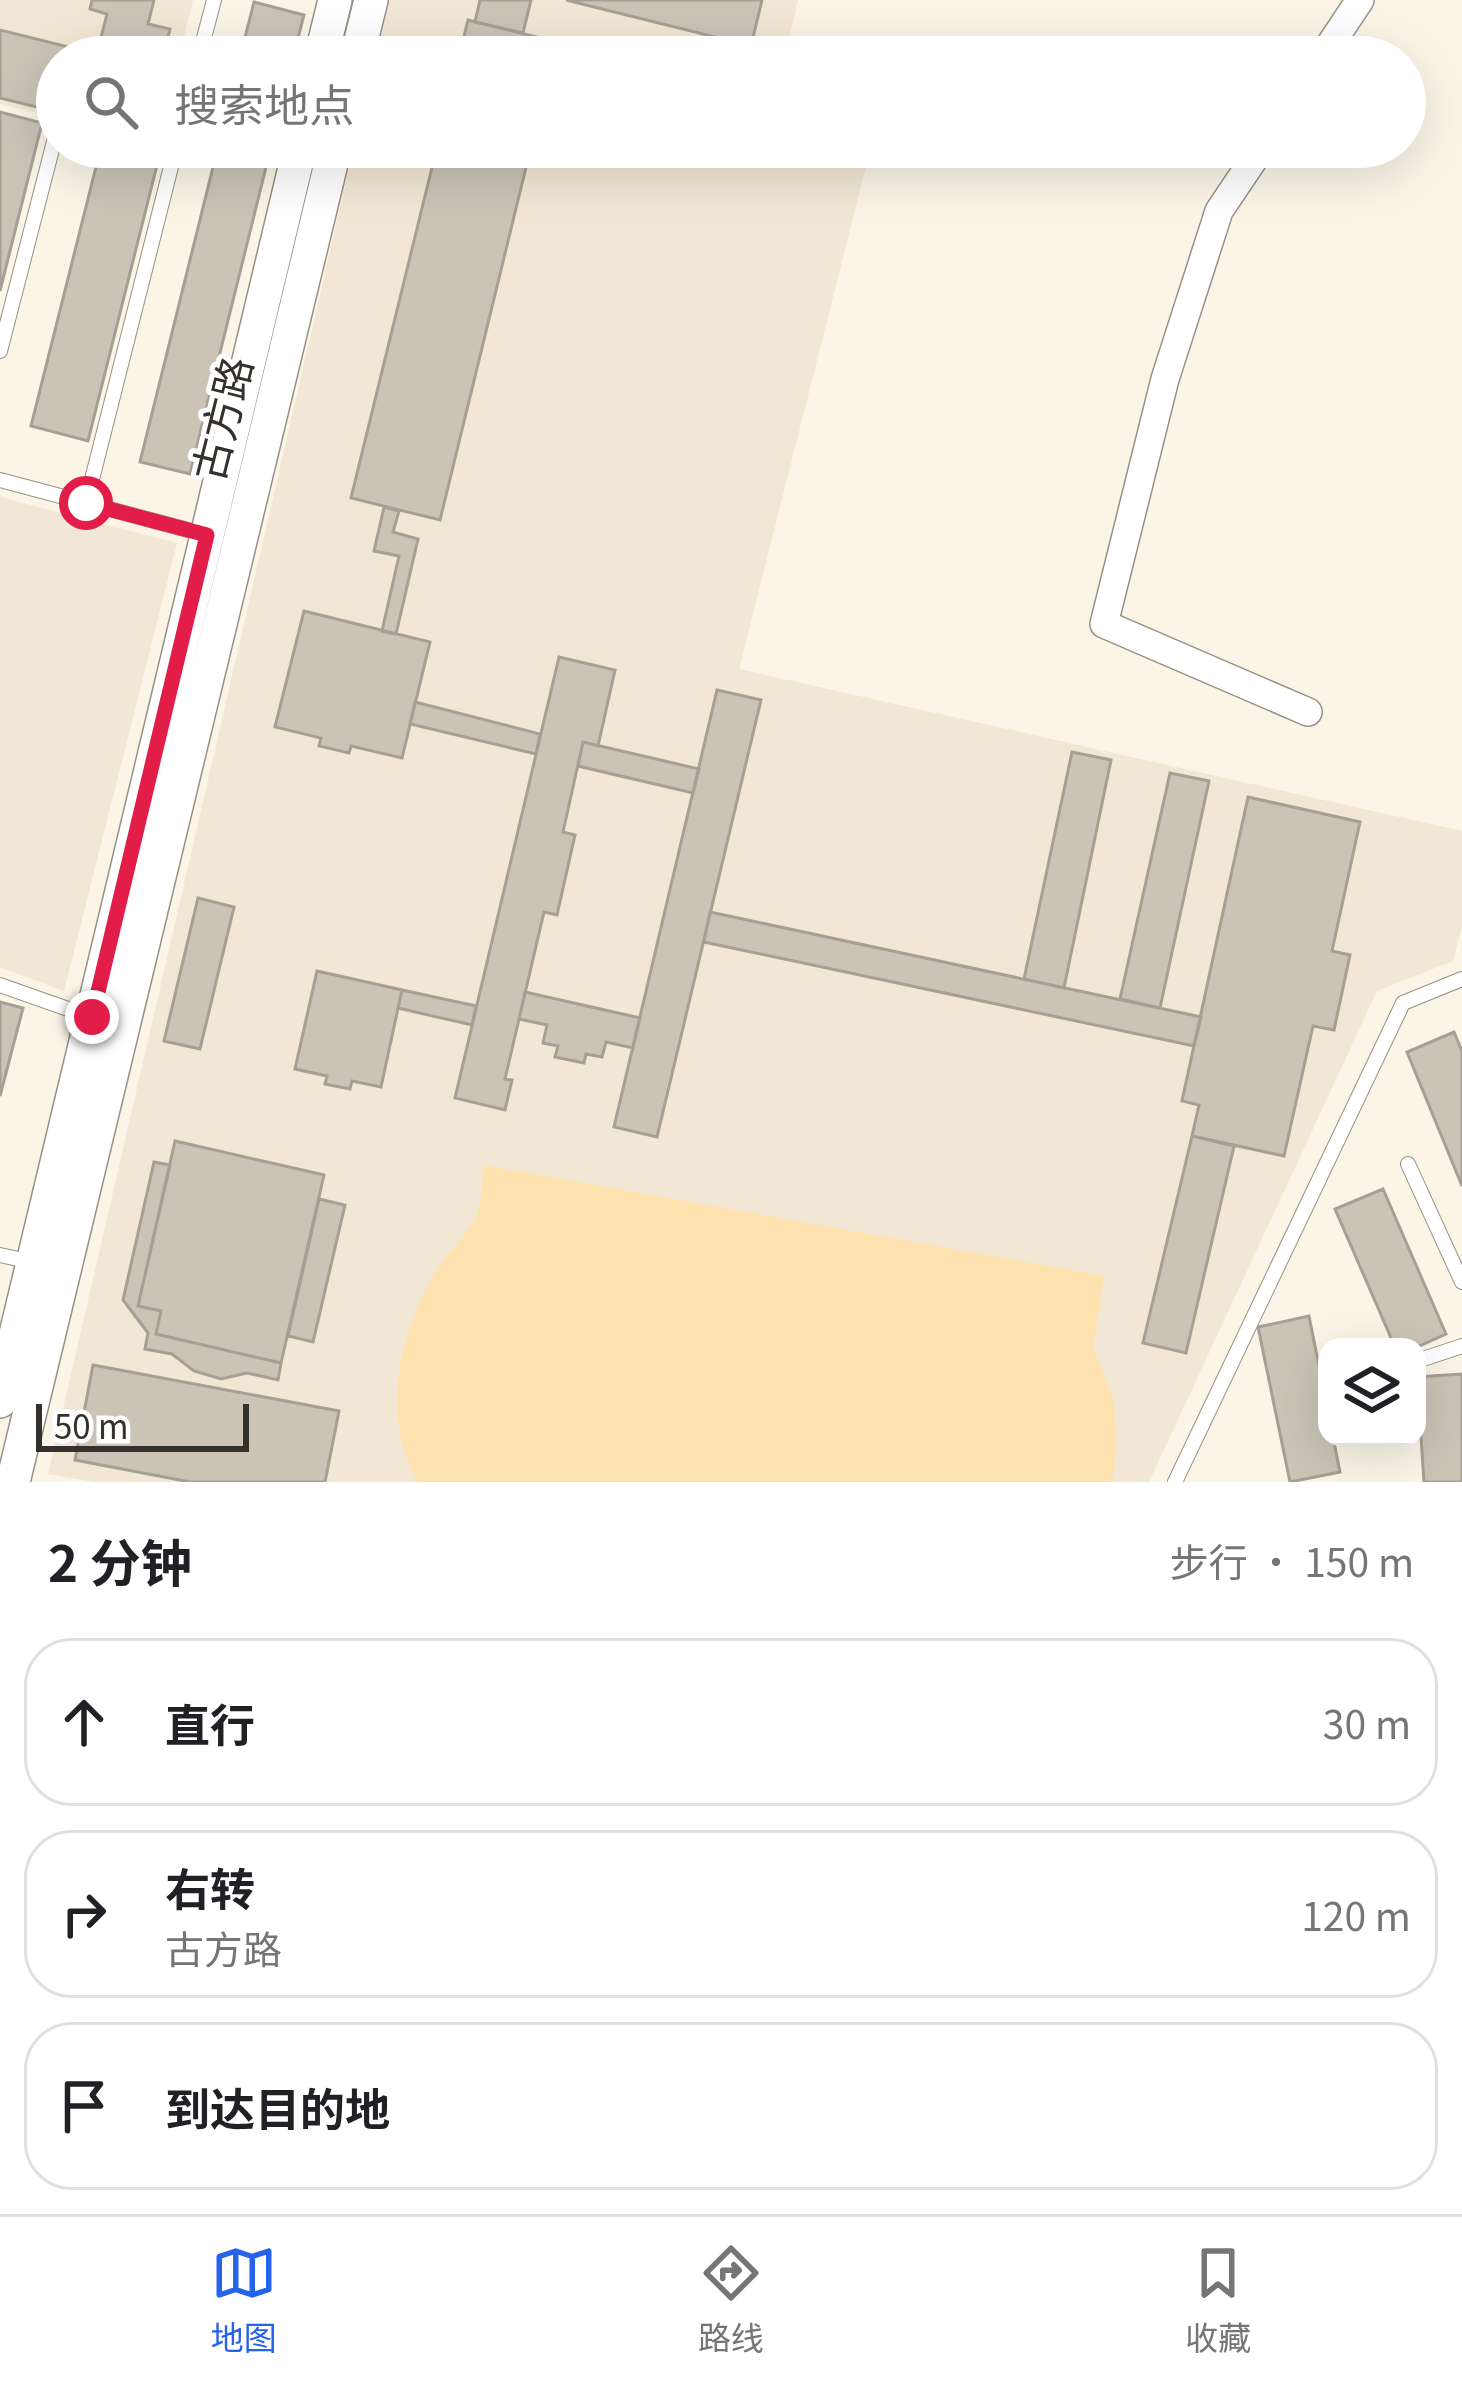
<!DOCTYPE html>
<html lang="zh">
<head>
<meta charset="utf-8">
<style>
	:root { --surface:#fff; --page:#f6f6f6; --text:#202124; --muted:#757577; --line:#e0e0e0; --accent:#2563eb }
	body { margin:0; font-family:Georgia,"Noto Sans SC",serif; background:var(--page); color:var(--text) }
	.controls { position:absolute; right:36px; bottom:36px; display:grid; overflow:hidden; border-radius:24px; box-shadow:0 12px 48px #0002 }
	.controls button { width:108px; height:108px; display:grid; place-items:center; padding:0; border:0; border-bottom:3px solid var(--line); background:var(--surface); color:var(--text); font:60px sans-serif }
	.scale { position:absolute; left:36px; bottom:30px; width:213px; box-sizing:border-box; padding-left:12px; border:6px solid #34312c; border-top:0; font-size:33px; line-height:42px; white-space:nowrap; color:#34312c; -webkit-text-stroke:9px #fff; paint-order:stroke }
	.stop { position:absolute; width:36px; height:36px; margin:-27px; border:9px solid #e11d48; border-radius:50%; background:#fff }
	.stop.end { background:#e11d48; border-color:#fff; box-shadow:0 3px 12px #0008 }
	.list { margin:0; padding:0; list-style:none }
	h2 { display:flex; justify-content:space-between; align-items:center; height:156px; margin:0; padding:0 48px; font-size:51px }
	h2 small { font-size:39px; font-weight:400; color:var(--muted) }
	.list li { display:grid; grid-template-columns:78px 1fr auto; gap:36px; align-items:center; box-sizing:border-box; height:168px; margin:0 24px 24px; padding:0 24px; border:3px solid var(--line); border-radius:48px }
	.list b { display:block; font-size:45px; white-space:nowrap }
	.list p { margin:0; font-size:39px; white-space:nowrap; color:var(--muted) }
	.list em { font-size:39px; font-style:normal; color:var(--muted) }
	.icon { flex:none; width:66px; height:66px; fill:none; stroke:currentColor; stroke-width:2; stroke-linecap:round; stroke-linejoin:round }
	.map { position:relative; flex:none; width:1462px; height:1482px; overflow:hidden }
	.search { position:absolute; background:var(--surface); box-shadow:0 12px 48px #0002; left:36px; right:36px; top:36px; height:132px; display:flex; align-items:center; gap:30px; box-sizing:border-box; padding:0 42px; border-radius:66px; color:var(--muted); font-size:45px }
	.sheet { height:732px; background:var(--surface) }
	nav { display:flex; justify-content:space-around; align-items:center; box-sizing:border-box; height:168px; border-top:3px solid var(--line); background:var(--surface); font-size:33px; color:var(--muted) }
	nav a { display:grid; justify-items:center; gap:6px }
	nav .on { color:var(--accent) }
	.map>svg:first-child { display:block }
</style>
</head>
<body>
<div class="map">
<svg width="1462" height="1482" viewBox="0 0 1462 1482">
	<rect width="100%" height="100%" fill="#fbf4e7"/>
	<path fill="#f2e7d4" d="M0 0H193L179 57H57V118L0 104Z
		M388 0H798L785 57H375Z
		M354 147H871L739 669 1462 831V926L1453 961 1377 991 1149 1482H94L48 1474Z
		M0 497 177 543 64 991 0 967Z"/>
	<path fill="#fee3b0" d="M484 1165 1104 1276 1093 1347 1114 1401 1116 1447 1113 1482H418C380 1417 399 1332 436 1271 447 1253 465 1238 475 1219 482 1205 482 1181 484 1165Z"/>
	<path fill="#cac3b6" stroke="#a69f93" stroke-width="3" d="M92 0H154L148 24 170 29 163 57H96L107 14 90 9Z
		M480 0H531L523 33 475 22Z
		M566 0H762L751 46Z
		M254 2 304 15 293 57H240Z
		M468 20 557 42 553 57H459Z
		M0 30 97 54 96 57H57V112L0 98Z
		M0 112 42 123 0 291Z
		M101 147H136L160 153 88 441 31 426Z
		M218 147H271L190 474 140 462Z
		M437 147H531L440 520 351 498Z
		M384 507 399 511 393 532 418 539 396 634 382 631 399 556 374 551Z
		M304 611 430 642 402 758 351 746 349 753 319 746 321 738 275 727Z
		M559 657 615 670 598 746 583 742 563 832 575 835 557 915 544 912 505 1079 512 1080 505 1110 455 1098Z
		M717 690 761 700 657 1137 614 1127Z
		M415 702 540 734 536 754 410 724Z
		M583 742 699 769 693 793 578 766Z
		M1072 752 1111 760 1064 988 1024 979Z
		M1170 773 1209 781 1160 1008 1120 999Z
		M1248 797 1360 822 1332 951 1350 955 1334 1030 1313 1026 1284 1156 1192 1136 1199 1105 1182 1101Z
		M198 898 234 907 200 1049 164 1041Z
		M710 912 1201 1017 1194 1046 704 942Z
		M317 971 402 990 381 1087 352 1081 350 1089 325 1084 327 1076 295 1069Z
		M402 990 476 1006 472 1025 398 1008Z
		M525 992 640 1018 633 1048 606 1042 602 1057 586 1054 584 1063 555 1057 558 1046 543 1043 547 1025 519 1019Z
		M0 1002 23 1008 0 1096Z
		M1454 1032 1462 1051V1186L1407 1052Z
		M1192 1136 1234 1146 1186 1353 1143 1343Z
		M175 1141 324 1175 281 1363 156 1334 161 1311 138 1306Z
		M154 1162 170 1165 138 1306 161 1311 156 1334 281 1363 278 1380 247 1373 221 1379 194 1371 172 1354 145 1349 148 1333 123 1300Z
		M1383 1189 1446 1334 1417 1347H1395L1335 1209Z
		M319 1199 345 1205 313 1342 288 1336Z
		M1309 1316 1327 1406V1437H1333L1340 1472 1290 1482 1258 1327Z
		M93 1365 339 1411 325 1482H190L75 1460Z
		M1462 1374V1482H1424L1417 1377Z"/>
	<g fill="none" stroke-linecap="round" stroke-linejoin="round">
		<defs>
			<path id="service" d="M199 57 214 0
				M0 351 57 130
				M0 480 207 535
				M86 503 176 147
				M0 985 91 1017
				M1408 1164 1462 1282
				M0 1255 33 1262
				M1417 1361 1462 1346
				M1175 1482 1403 1003 1462 979"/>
			<path id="minor" d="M1322 57 1360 0
				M1262 147 1219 211 1165 379 1104 624 1308 712"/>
			<path id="tertiary" d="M321 57 335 0
				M357 57 371 0
				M0 1401 300 147
				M13 1482 335 147"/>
		</defs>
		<use href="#service" stroke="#979184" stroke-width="16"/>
		<use href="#minor" stroke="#979184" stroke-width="30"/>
		<use href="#tertiary" stroke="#979184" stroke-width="36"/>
		<use href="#service" stroke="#fff" stroke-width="14"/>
		<use href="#minor" stroke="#fff" stroke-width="27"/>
		<use href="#tertiary" stroke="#fff" stroke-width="33"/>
	</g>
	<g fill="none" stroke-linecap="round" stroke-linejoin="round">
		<path stroke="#e11d48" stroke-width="15" d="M86 503 207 535 92 1017"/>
	</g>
	<g text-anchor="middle" stroke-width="10" stroke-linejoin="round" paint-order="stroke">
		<g font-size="42" fill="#34312c" stroke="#fff">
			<text transform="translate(223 419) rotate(-76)" y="15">古方路</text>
		</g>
	</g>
</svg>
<div class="controls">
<button><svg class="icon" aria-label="layers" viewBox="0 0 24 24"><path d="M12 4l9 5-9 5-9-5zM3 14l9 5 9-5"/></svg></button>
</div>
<div class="scale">50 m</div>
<div class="stop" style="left:86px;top:503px"></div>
<div class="stop end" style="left:92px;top:1017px"></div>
<div class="search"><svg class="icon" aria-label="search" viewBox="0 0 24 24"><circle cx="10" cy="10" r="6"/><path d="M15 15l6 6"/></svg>搜索地点</div>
</div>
<section class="sheet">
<h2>2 分钟<small>步行 · 150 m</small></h2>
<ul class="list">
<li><svg class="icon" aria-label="ahead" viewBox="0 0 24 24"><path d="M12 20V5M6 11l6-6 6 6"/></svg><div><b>直行</b></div><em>30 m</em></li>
<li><svg class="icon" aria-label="right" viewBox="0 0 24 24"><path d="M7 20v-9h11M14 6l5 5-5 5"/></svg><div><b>右转</b><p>古方路</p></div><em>120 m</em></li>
<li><svg class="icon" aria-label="arrive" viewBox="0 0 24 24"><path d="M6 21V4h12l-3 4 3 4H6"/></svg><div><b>到达目的地</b></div></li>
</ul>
</section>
<nav>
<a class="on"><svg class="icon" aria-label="map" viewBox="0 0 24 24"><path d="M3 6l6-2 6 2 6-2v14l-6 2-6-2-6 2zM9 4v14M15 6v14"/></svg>地图</a>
<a><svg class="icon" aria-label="directions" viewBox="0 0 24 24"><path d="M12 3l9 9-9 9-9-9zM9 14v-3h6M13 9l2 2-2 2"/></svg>路线</a>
<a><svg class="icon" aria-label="saved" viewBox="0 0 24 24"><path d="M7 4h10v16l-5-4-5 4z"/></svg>收藏</a>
</nav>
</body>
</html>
